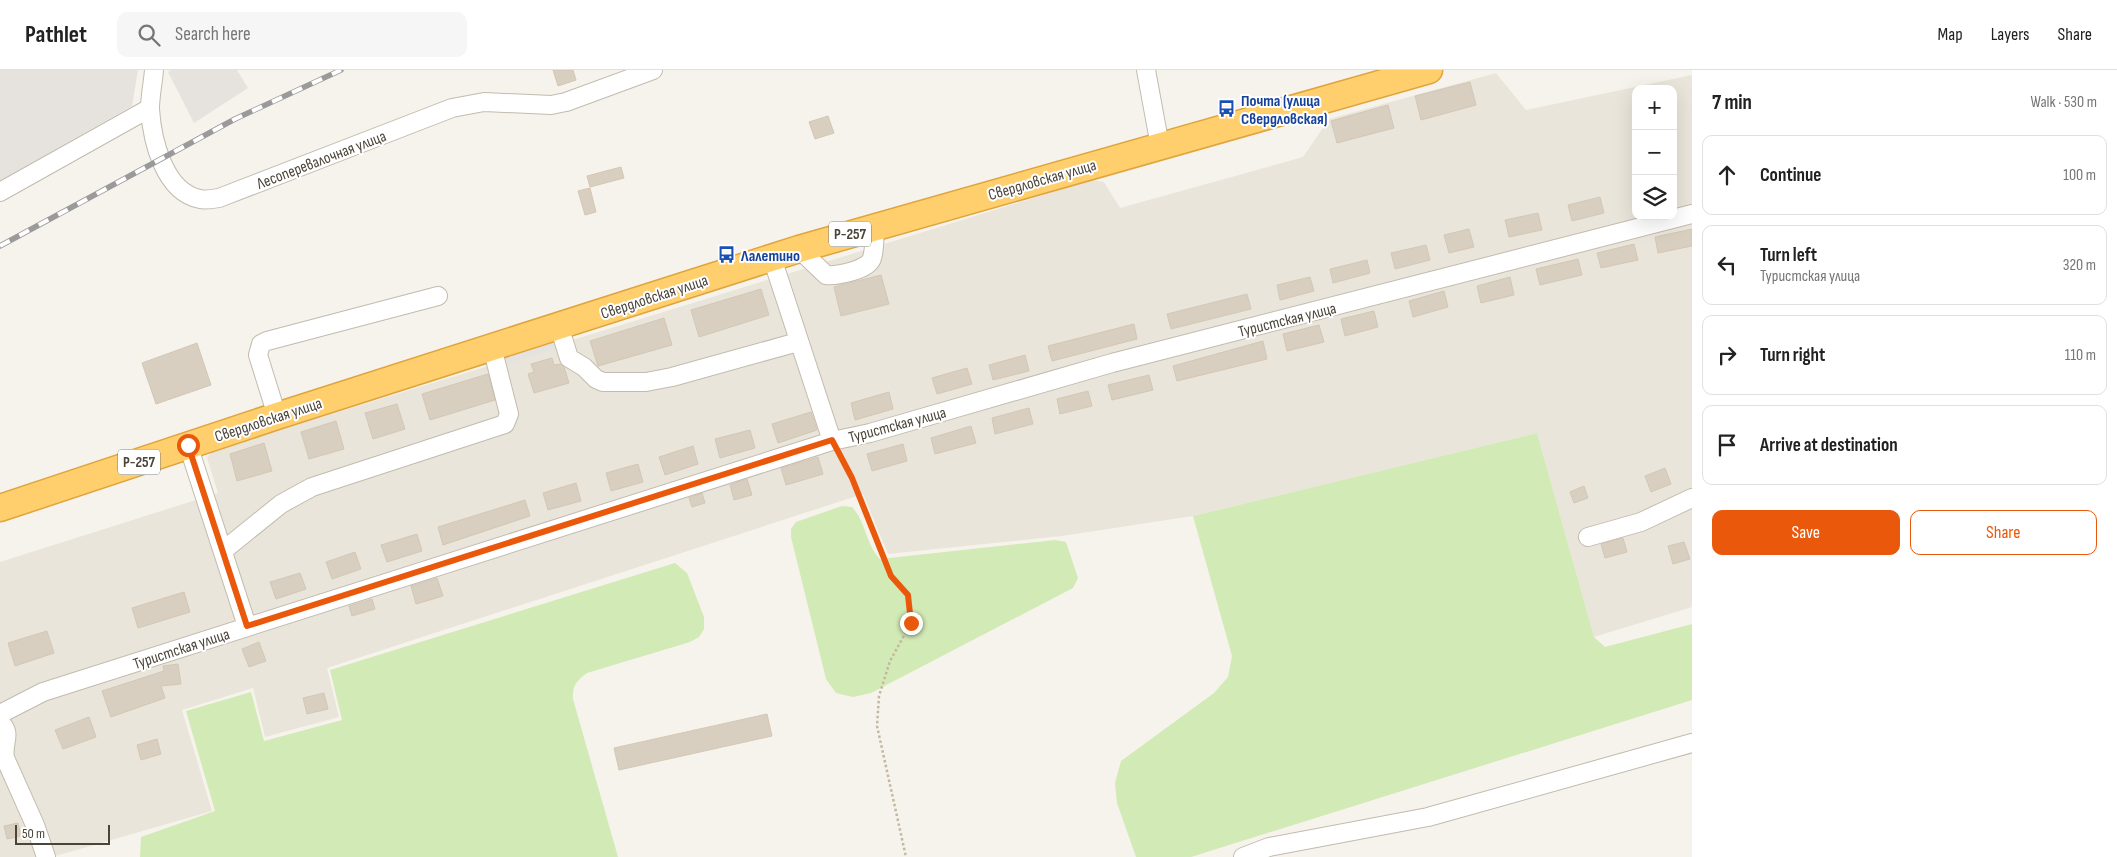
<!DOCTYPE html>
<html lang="en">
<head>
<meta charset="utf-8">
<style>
	:root { --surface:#fff; --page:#f6f6f6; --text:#222; --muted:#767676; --line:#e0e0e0; --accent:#ea580c }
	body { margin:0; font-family:"Sofia Sans Condensed",sans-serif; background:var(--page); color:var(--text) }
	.controls { position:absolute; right:15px; top:15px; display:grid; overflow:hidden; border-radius:10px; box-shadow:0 5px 20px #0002 }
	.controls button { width:45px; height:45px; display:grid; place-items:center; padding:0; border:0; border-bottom:1px solid var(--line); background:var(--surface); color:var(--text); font:25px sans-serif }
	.scale { position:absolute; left:15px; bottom:12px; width:95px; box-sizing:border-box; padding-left:5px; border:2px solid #4b4439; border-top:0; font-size:14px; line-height:18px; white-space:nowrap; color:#4b4439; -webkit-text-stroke:4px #fff; paint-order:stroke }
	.stop { position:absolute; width:15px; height:15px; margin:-11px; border:4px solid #ea580c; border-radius:50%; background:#fff }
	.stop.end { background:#ea580c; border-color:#fff; box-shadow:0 1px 5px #0008 }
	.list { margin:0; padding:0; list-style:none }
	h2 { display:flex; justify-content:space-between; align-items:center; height:65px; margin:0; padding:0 20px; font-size:21px }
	h2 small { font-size:16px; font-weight:400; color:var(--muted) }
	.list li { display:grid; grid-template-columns:32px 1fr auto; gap:15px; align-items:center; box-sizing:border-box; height:80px; margin:0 10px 10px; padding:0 10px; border:1px solid var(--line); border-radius:10px }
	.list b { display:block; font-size:19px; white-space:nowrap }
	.list p { margin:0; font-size:16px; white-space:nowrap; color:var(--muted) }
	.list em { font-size:16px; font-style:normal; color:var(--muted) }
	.actions { display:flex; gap:10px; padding:15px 20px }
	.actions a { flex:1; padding:11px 0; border:1px solid var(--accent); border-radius:10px; text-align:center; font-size:18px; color:var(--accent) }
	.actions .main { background:var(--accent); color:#fff }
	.icon { flex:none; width:28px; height:28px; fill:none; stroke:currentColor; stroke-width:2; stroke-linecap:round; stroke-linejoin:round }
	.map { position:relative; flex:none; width:1692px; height:787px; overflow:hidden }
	header { display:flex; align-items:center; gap:30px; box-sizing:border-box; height:70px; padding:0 25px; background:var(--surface); border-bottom:1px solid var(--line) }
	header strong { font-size:24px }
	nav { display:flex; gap:28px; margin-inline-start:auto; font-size:18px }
	.search { width:350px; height:45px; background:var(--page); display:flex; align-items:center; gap:12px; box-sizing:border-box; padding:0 18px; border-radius:10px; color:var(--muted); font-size:19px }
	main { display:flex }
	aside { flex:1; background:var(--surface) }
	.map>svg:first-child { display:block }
</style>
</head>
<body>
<header>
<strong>Pathlet</strong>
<div class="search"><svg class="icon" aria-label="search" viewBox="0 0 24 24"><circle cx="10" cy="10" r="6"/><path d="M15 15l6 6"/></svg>Search here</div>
<nav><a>Map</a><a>Layers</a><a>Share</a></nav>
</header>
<main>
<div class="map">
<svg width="1692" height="787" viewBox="0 0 1692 787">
	<rect width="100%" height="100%" fill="#f6f3ec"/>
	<path fill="#eae5da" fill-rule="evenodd" d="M1496 3 1526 40 1692 5V537L1594 567 1537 363 1193 446 1062 466 888 484 863 424 327 598 339 647 265 667 253 618 182 640 212 741 52 787H0V492L218 423 207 388 212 381 1092 110 1104 112 1120 138 1303 87 1329 49ZM1636 19H1673V146H1636Z"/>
	<path fill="#e6e2dd" d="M0 0H138L132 36 0 111Z
		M171 0H237L248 18 194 53 168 2Z"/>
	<path fill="#d2eab5" d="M1537 363 1594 567 1605 577 1692 554V630L1191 787H1136L1117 733 1115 713 1121 691 1214 623 1228 607 1232 586 1193 446Z
		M842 436 852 437C866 452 866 475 880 489L1055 470 1066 472 1078 508 1073 518 871 623 853 627 836 623 826 609 791 467V459L796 452Z
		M675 493 687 503 704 547V559L699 567 690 572 587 603C577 610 572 616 573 629L618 787H140L141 767 215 741 186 641 251 622 264 671 342 650 330 600Z"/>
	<path fill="#e5e3e0" d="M553 268 556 279 506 294 503 283Z"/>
	<path fill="#d8cfc1" stroke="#d3c7b4" d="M553 0H573L576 10 558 16Z
		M1470 12 1476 35 1421 50 1415 26Z
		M1388 35 1394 58 1337 73 1331 51Z
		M828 46 834 63 815 69 809 52Z
		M621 97 624 108 590 117 587 106Z
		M590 118 596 142 585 145 578 121Z
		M1600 127 1604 143 1572 151 1568 135Z
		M1538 143 1542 160 1509 167 1505 150Z
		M1469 159 1474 177 1449 183 1444 165Z
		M1692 159V176L1658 183 1655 167Z
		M1634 174 1638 190 1601 198 1597 183Z
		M1426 175 1430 190 1395 199 1391 183Z
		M1578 189 1582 205 1540 215 1536 199Z
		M1367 190 1370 203 1333 213 1330 199Z
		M881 205 889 234 841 246 834 217Z
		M1310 207 1314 221 1280 230 1277 215Z
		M1510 207 1514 225 1481 233 1477 216Z
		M761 219 769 245 699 267 691 240Z
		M1444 221 1448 237 1413 247 1409 231Z
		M1247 224 1251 239 1171 259 1167 244Z
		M1374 241 1378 257 1345 266 1341 249Z
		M664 248 672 275 598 296 590 271Z
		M1134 254 1137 269 1052 291 1048 276Z
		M1319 255 1324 272 1287 281 1283 264Z
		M1263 271 1267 289 1177 311 1173 296Z
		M197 273 211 315 156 334 142 293Z
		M1025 285 1029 301 993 310 989 295Z
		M552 288 554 295 561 294 564 297 569 313 534 323 528 304 534 302 531 294Z
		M967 298 972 314 937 324 932 308Z
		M488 304 495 330 430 350 422 324Z
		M1149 305 1153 320 1112 330 1108 315Z
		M1088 321 1092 336 1060 344 1057 329Z
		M889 322 893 339 855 350 851 333Z
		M397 334 405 359 373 369 365 343Z
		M1029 338 1033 354 995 364 992 348Z
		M811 342 817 360 778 373 772 354Z
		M336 351 344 379 309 389 301 362Z
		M971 356 976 373 935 384 931 368Z
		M750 360 755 378 720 388 715 369Z
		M264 373 272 401 237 411 230 384Z
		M903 374 907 391 872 401 867 384Z
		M693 376 698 394 665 405 659 387Z
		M818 387 823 404 786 415 781 398Z
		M638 394 643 412 611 421 606 403Z
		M1665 398 1671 414 1651 422 1645 406Z
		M747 409 752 425 734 430 730 415Z
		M576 413 581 431 548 440 543 423Z
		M1584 416 1588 428 1574 433 1570 422Z
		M702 423 705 433 692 437 689 428Z
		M525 430 530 446 443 475 438 457Z
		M417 464 422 481 387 492 381 475Z
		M1623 468 1627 482 1605 488 1601 474Z
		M1684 472 1690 489 1673 494 1668 476Z
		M355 482 361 499 332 509 326 492Z
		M300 503 306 519 276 529 270 512Z
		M437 508 443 526 416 534 411 516Z
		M184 522 190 542 138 558 132 538Z
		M372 529 375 539 352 546 349 536Z
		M47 561 54 583 15 596 8 573Z
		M259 572 266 591 249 597 242 579Z
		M178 594 181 614 161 616 165 628 111 647 102 621 164 601 163 596Z
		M324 623 328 639 307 644 303 628Z
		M767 644 772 666 619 700 614 678Z
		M89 647 96 667 63 679 55 660Z
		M157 669 161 684 141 690 137 675Z
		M18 753 21 766 7 769 4 756Z"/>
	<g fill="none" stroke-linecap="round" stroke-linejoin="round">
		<defs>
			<path id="minor" d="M154 0C153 13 150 26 150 39 152 70 164 122 200 129 205 130 213 129 219 128L452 38 484 32 551 35 566 32 653 0
				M1146 0 1160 76
				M0 122 150 38
				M799 179 826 205C837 206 869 200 872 188 875 179 874 167 875 157
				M772 188 832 371
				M559 256 569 288 584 297 596 309 603 312H646L672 307 798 272
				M277 346 258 285 261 274 267 271 438 226
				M188 375 247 556
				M1588 467 1641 452 1692 428
				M224 480 281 434 312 417 505 354 509 344 492 277
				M0 644 43 622 832 371 870 363 1112 293 1692 144
				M0 652C13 664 2 673 5 688L35 755 46 787
				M1243 787 1269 777 1428 747 1692 673"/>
			<path id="highway" d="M0 438 277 346 799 179 1429 0"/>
		</defs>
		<use href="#minor" stroke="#c2bbae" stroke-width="20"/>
		<use href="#highway" stroke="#e0a43c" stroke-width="29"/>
		<path stroke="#c4b79f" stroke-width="2.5" stroke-dasharray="2.5 2.5" stroke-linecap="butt" d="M840 385 852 408 891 506 908 525 911 553 890 591 879 626 877 656 906 787"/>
		<use href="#minor" stroke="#fff" stroke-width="18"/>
		<use href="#highway" stroke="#ffcf6e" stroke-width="26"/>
		<defs>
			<path id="rail" d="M0 176 235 49 341 0"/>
		</defs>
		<use href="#rail" stroke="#9a9a9a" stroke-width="5.5"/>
		<use href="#rail" stroke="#fff" stroke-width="4" stroke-dasharray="11" stroke-linecap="butt"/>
	</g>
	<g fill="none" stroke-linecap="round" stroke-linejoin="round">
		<path stroke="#ea580c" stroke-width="6" d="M188 375 247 556 832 370 852 408 891 506 908 525 911 553"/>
	</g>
	<defs>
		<symbol id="bus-bare" viewBox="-9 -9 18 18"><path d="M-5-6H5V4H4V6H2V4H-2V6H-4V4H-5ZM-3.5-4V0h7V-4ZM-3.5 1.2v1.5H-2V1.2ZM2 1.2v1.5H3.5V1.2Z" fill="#1a4fb4" stroke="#fff" stroke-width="2.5" paint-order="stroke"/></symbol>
	</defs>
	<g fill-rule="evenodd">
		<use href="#bus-bare" x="1214" y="26" width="25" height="25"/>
		<use href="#bus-bare" x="714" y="172" width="25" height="25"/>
	</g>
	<g text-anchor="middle" stroke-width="4" stroke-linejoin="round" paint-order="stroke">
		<g fill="#fff" stroke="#817c74" stroke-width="1">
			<rect x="829" y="151.5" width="42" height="25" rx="4"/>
			<rect x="118" y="379.5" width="42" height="25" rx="4"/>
		</g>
		<g font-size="15" font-weight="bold" fill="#4b4439">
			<text x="850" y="169">Р-257</text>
			<text x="139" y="397">Р-257</text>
		</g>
		<g font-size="16" font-weight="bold" fill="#164399" stroke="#fff" text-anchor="start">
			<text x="1241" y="36">Почта (улица<tspan x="1241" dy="18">Свердловская)</tspan></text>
			<text x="741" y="191">Лалетино</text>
		</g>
		<g font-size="16" fill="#4b4439" stroke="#fff">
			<text transform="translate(321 89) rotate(-21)" y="6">Лесоперевалочная улица</text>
			<text transform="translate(1042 109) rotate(-16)" y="6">Свердловская улица</text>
			<text transform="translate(654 226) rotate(-18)" y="6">Свердловская улица</text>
			<text transform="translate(1287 249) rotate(-14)" y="6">Туристская улица</text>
			<text transform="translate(268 349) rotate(-18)" y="6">Свердловская улица</text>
			<text transform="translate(897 354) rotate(-15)" y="6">Туристская улица</text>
			<text transform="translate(181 578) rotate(-18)" y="6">Туристская улица</text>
		</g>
	</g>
</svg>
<div class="controls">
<button>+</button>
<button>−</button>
<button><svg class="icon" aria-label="layers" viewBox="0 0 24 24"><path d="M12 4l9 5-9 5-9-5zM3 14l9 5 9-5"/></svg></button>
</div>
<div class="scale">50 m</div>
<div class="stop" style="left:188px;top:375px"></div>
<div class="stop end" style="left:911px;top:553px"></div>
</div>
<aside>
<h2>7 min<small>Walk · 530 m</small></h2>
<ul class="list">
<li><svg class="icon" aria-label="ahead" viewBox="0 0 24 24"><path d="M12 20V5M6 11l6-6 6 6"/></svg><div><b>Continue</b></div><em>100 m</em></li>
<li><svg class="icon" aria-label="left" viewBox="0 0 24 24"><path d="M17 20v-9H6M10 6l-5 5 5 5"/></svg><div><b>Turn left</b><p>Туристская улица</p></div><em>320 m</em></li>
<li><svg class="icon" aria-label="right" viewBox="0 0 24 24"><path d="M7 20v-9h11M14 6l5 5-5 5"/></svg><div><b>Turn right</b></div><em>110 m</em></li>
<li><svg class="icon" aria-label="arrive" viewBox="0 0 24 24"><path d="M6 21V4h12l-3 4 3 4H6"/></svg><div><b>Arrive at destination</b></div></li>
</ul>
<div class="actions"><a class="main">Save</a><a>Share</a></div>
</aside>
</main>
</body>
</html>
